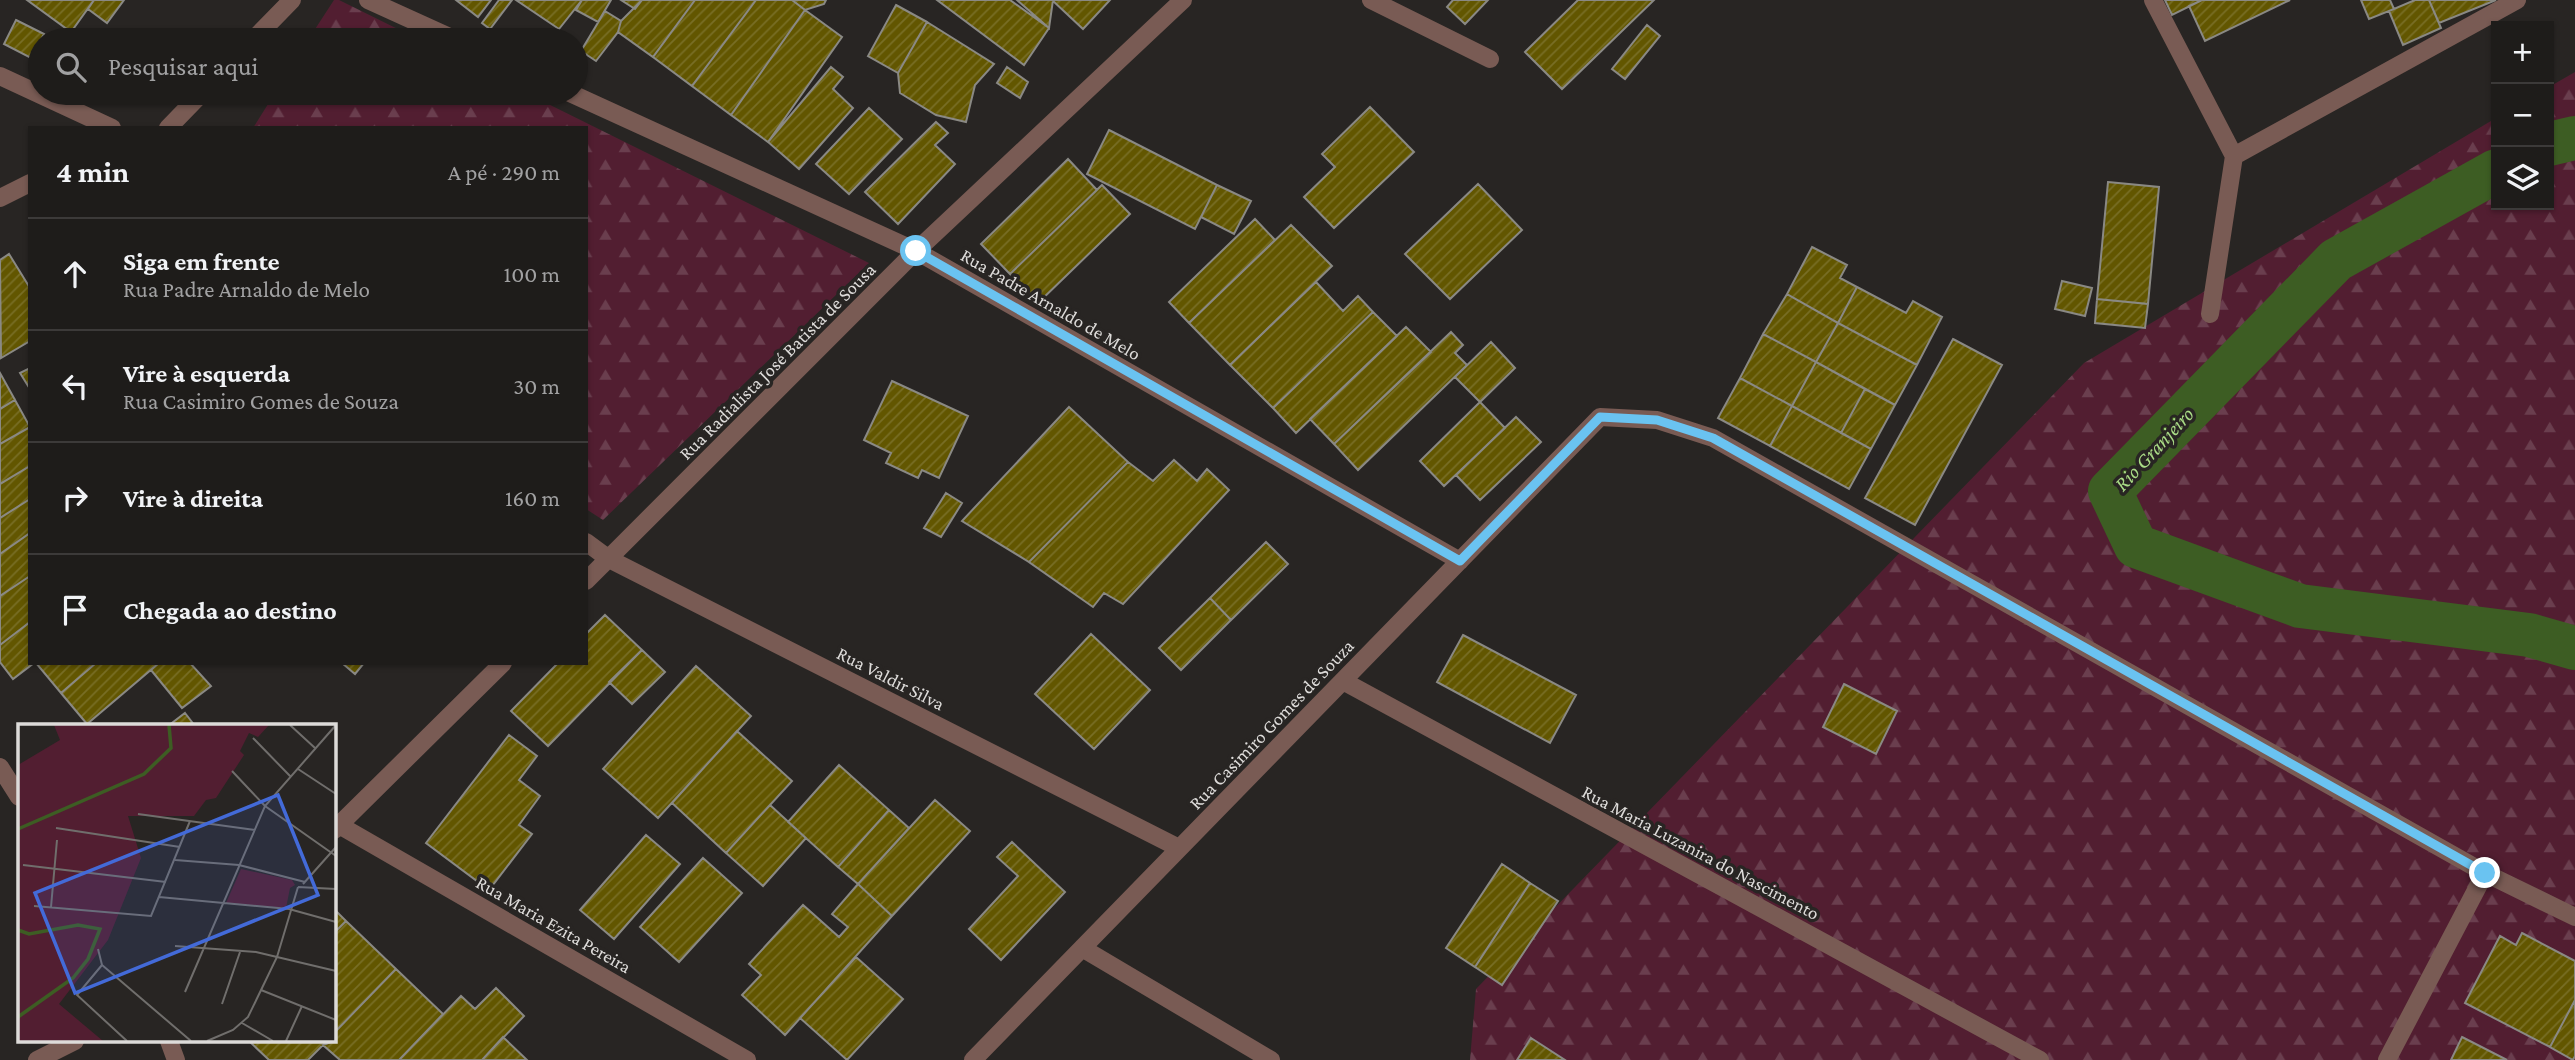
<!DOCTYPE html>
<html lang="pt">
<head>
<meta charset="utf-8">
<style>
	:root { --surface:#1e1c1a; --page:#2b2927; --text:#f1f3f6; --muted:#a1a1a2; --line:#3c3a39 }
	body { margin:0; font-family:"Crimson Pro",serif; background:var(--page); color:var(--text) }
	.controls { position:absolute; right:21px; top:21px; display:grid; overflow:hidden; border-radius:0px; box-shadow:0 2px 5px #0004 }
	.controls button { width:63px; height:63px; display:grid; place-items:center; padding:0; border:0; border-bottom:2px solid var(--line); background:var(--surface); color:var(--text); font:35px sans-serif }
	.stop { position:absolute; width:21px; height:21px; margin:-16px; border:5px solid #6ac3f1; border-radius:50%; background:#fff }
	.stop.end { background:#6ac3f1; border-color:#fff; box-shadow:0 2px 7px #0008 }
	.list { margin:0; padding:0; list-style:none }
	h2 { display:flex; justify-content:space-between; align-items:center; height:91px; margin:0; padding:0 28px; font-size:30px }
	h2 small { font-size:23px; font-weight:400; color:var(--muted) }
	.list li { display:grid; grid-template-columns:46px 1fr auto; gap:21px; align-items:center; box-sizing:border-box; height:112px; padding:0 28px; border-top:2px solid var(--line) }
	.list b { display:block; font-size:26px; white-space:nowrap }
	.list p { margin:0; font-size:23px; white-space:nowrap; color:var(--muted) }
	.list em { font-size:23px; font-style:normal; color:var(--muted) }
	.icon { flex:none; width:38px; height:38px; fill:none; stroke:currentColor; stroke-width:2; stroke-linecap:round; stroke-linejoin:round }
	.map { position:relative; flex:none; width:2575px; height:1060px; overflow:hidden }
	.search { position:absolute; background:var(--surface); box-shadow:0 2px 5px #0004; left:28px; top:28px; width:560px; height:77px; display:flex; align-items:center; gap:18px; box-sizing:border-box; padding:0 24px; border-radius:38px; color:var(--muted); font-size:26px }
	.panel { position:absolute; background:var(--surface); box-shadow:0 2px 5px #0004; left:28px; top:126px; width:560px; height:539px; border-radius:0px }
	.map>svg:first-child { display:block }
</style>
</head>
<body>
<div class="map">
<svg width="2575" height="1060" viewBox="0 0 2575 1060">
	<defs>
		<pattern id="forest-firs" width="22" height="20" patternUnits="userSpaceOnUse" patternTransform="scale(1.75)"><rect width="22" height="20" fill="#521e31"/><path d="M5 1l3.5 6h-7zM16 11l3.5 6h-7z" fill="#6a3e4e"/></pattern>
		<pattern id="building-hatch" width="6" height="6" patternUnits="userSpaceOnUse" patternTransform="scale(1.75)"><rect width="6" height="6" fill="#625600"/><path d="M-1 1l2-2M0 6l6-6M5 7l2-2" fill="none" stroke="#786e25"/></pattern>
	</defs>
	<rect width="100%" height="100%" fill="#282523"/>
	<path fill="url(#forest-firs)" d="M334 0H339L420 40H308Z
		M2575 72V1060H1470L1476 989 2084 363 2496 118V205H2549V87Z
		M275 93H526L869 263 603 520 586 509V128H253Z"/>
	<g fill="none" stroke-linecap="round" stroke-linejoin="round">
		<path stroke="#3d5d23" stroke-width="44" d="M2549 144 2575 138
			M2496 171 2336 260 2110 491 2136 546 2300 606 2529 635 2575 648"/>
	</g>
	<path fill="url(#building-hatch)" stroke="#8a8984" stroke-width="2" d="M27 0H94L71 32Z
		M94 0H124L107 23 88 9Z
		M456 0H491L478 17Z
		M499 0H512L490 29 482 23Z
		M516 0H582L559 29Z
		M582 0H611L598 22 576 10Z
		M621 0H642L635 9Z
		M642 0H695L653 57 618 32 621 21Z
		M695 0H756L692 86 653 57Z
		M756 0H792L805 10 731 115 692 86Z
		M792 0H826L824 4 805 10Z
		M937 0H1010L1049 28 1024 65Z
		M1017 0H1053L1049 28Z
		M1052 0H1110L1083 29Z
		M1453 0H1488L1465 24 1447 7Z
		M1578 0H1654L1562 89 1525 52Z
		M2165 0H2202L2172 15Z
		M2202 0H2290L2205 41 2189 6Z
		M2361 0H2390L2394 9 2369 19Z
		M2415 0H2429L2441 28 2403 45 2389 11Z
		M2429 0H2496L2439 23Z
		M896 5 927 22 898 73 868 56Z
		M805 10 842 37 768 142 731 115Z
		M605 11 621 21 618 32 596 61 581 51Z
		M16 20 44 34 31 58 4 44Z
		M927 22 994 64 975 85 966 122 936 115 900 93 898 73Z
		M1647 25 1660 36 1625 79 1612 69Z
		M831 67 843 77 833 89 853 108 799 169 768 142Z
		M1007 67 1028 82 1020 98 997 83Z
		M1370 107 1414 152 1334 228 1304 197 1335 167 1322 154Z
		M869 108 902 139 849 194 816 164Z
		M936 122 948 133 935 145 955 164 898 224 865 192Z
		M1109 130 1217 185 1195 229 1087 174Z
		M1068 159 1097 190 1010 274 981 244Z
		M2108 182 2159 187 2148 304 2097 299Z
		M1478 184 1522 230 1450 299 1405 254Z
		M1102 185 1130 214 1038 303 1010 274Z
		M1217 185 1251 201 1234 234 1201 217Z
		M1255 219 1275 240 1189 323 1169 302Z
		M1291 225 1332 266 1230 365 1189 323Z
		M1812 247 1847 265 1840 278 1857 287 1838 323 1787 294Z
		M9 254 30 288V341L1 358 0 260Z
		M2062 281 2092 288 2085 316 2055 309Z
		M1316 282 1343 311 1358 296 1373 312 1273 408 1230 365Z
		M1857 287 1906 313 1913 301 1942 317 1917 365 1838 323Z
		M1787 294 1838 323 1816 362 1763 334Z
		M2097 299 2148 304 2145 328 2095 323Z
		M1373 312 1397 336 1296 433 1273 408Z
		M1838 323 1917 365 1895 405 1816 362Z
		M1406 327 1431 352 1334 444 1310 419Z
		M1451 332 1463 345 1455 353 1467 365 1358 470 1334 444Z
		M1763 334 1816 362 1792 406 1740 378Z
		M1953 339 2002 365 1915 525 1865 498Z
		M1491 342 1515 368 1480 402 1455 377Z
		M1816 362 1865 389 1841 433 1792 406Z
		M30 368V389L20 373Z
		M0 373 15 400 0 409Z
		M1740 378 1792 406 1770 446 1718 418Z
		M892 381 968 416 939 478 922 470 918 478 886 463 891 453 864 440Z
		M1865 389 1895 405 1871 449 1841 433Z
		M15 400 30 427 0 444V409Z
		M1480 402 1505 428 1444 486 1420 461Z
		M1792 406 1871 449 1849 489 1770 446Z
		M1069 407 1128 462 1029 562 962 521Z
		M1516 417 1541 442 1480 500 1456 475Z
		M30 427V466L0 484V444Z
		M1174 460 1197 481 1207 469 1229 490 1123 604 1104 593 1093 607 1029 562 1128 462 1153 481Z
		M30 466V499L0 518V484Z
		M946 493 962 503 941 537 924 528Z
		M30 499V533L0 554V518Z
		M30 533V576L0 596V554Z
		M1266 542 1288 564 1231 620 1210 598Z
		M30 576V622L0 645V596Z
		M1210 598 1231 620 1181 670 1159 648Z
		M605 615 642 650 548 746 511 711 558 663H586V634Z
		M30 622V663H34L13 679 0 662V645Z
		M1091 634 1150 690 1094 749 1035 694Z
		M1463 635 1576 695 1550 743 1437 682Z
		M642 650 665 672 632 704 609 682Z
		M36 663H96L61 693Z
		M96 663H159L87 724 61 693Z
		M159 663H190L211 686 182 708 151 670Z
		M342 663H364L355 674Z
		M696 666 751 716 658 818 603 769Z
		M1844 684 1897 711 1876 754 1823 727Z
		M185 713 195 726H168Z
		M737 731 792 781 726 853 672 803Z
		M509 735 537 756 519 780 540 796 519 825 532 834 489 890 426 843Z
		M839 765 889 810 838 867 788 822Z
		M935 800 970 831 892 916 858 884Z
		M770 805 806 838 763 886 726 853Z
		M889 810 909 828 858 884 838 867Z
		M646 835 680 864 614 939 580 910Z
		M1012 842 1065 892 1001 960 969 929 1018 876 997 857Z
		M703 858 742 893 679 962 640 927Z
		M1502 864 1530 883 1475 967 1446 948Z
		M1530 883 1558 901 1502 985 1475 967Z
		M858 884 892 916 785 1035 742 995 761 975 749 964 803 905 839 937 848 927 832 914Z
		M334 909 346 921 334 933Z
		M346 921 396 969 334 1033V933Z
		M2522 933 2575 961V1000L2550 1047 2465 1003 2500 936 2516 945Z
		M856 957 903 999 847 1060 800 1018Z
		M396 969 443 1014 399 1060H340L323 1045 334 1041V1033Z
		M496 988 524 1016 482 1060H399L461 996 475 1009Z
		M2575 1000V1056L2573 1060 2550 1047Z
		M503 1037 527 1060H482Z
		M2462 1037 2507 1060H2451Z
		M1531 1038 1565 1060H1517Z
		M249 1041H327L308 1060H269Z"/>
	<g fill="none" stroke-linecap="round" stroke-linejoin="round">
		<path stroke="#795b54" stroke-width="18" d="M368 0 456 40
			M1371 0 1490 59
			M2153 0 2234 156 2210 314
			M0 76 112 128
			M570 93 916 251 1460 561
			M2234 156 2517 0
			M586 542 609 559 1179 848
			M586 581 916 251 1183 0
			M1343 681 2040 1060
			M0 767 19 797
			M339 825 747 1060
			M334 830 503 663
			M1082 948 1271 1060
			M169 1041 176 1060
			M37 1060 75 1041
			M973 1060 1600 417 1657 420 1713 438 2485 873 2575 917
			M2387 1060 2485 873"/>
		<path stroke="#795b54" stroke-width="18" d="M253 40 292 0
			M168 128 202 93
			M0 198 30 183"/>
	</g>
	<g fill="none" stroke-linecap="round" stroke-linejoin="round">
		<path stroke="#6ac3f1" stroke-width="9" d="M916 251 1460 561 1600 417 1657 420 1713 438 2485 873"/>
	</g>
	<g text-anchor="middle" stroke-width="7" stroke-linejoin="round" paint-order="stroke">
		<g font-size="19" fill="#dddbd9" stroke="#282523">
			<text transform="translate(1051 304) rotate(30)" y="7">Rua Padre Arnaldo de Melo</text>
			<text transform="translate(777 361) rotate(-45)" y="7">Rua Radialista José Batista de Sousa</text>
			<text transform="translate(891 678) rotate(27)" y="7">Rua Valdir Silva</text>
			<text transform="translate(1271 724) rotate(-46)" y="7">Rua Casimiro Gomes de Souza</text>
			<text transform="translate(1701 852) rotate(28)" y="7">Rua Maria Luzanira do Nascimento</text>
			<text transform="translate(554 924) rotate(30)" y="7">Rua Maria Ezita Pereira</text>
		</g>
		<g font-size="21" font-style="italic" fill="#a9db86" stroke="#282523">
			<text transform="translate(2154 449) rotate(-47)" y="7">Rio Granjeiro</text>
		</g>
	</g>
	<g transform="translate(18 724)">
		<rect width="318" height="318" fill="#282523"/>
		<path d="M36 1H251L240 13 231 9 222 27 226 31 198 74 188 76 176 92H110L123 134 90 216 41 280 85 317H0V41L42 16ZM223 145 274 156 277 161 272 164 268 184 208 179Z" fill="#521e31"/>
		<path fill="none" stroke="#3d5d23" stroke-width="3.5" d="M0 105 126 50 153 24 151 1M0 206 11 210 60 201 82 205 70 235 55 254 0 293"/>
		<path fill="none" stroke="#706e6c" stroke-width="2" d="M272 1 297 24M235 14 273 53M280 45 318 70M214 47 247 82 318 132M120 90 237 106M38 104 162 123M157 136 221 141 287 158M5 141 148 158M285 160 318 123M280 163 318 165M141 173 271 185 318 198M16 182 133 192 172 97M33 183 39 116M157 222 238 228 318 247M80 225 84 241 173 317M84 241 59 271 109 317M243 266 318 296M167 268 247 82 318 1M204 280 222 228M224 299 255 317M189 317 215 306 230 293 259 233 280 163M268 317 284 282"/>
		<path fill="#436ad8" fill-opacity="0.15" stroke="#436ad8" stroke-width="3.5" d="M260 71 300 171 57 269 17 169Z"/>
		<rect width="318" height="318" fill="none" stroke="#dddbd9" stroke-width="3.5"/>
	</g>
</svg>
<div class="controls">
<button>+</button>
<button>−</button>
<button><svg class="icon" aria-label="layers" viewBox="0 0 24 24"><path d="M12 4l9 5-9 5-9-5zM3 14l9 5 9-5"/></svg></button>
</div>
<div class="stop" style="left:916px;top:251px"></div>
<div class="stop end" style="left:2485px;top:873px"></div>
<div class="search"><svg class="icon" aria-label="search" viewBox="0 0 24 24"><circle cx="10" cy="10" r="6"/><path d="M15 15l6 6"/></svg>Pesquisar aqui</div>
<section class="panel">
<h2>4 min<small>A pé · 290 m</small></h2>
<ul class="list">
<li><svg class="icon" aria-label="ahead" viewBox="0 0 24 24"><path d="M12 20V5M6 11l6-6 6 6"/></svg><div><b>Siga em frente</b><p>Rua Padre Arnaldo de Melo</p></div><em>100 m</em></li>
<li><svg class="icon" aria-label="left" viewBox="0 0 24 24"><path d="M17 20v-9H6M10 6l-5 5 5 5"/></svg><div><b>Vire à esquerda</b><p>Rua Casimiro Gomes de Souza</p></div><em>30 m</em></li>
<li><svg class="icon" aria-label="right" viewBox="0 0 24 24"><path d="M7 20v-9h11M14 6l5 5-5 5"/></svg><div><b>Vire à direita</b></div><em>160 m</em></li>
<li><svg class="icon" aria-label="arrive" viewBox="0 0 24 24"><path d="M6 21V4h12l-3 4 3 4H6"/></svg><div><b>Chegada ao destino</b></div></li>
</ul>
</section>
</div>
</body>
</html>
